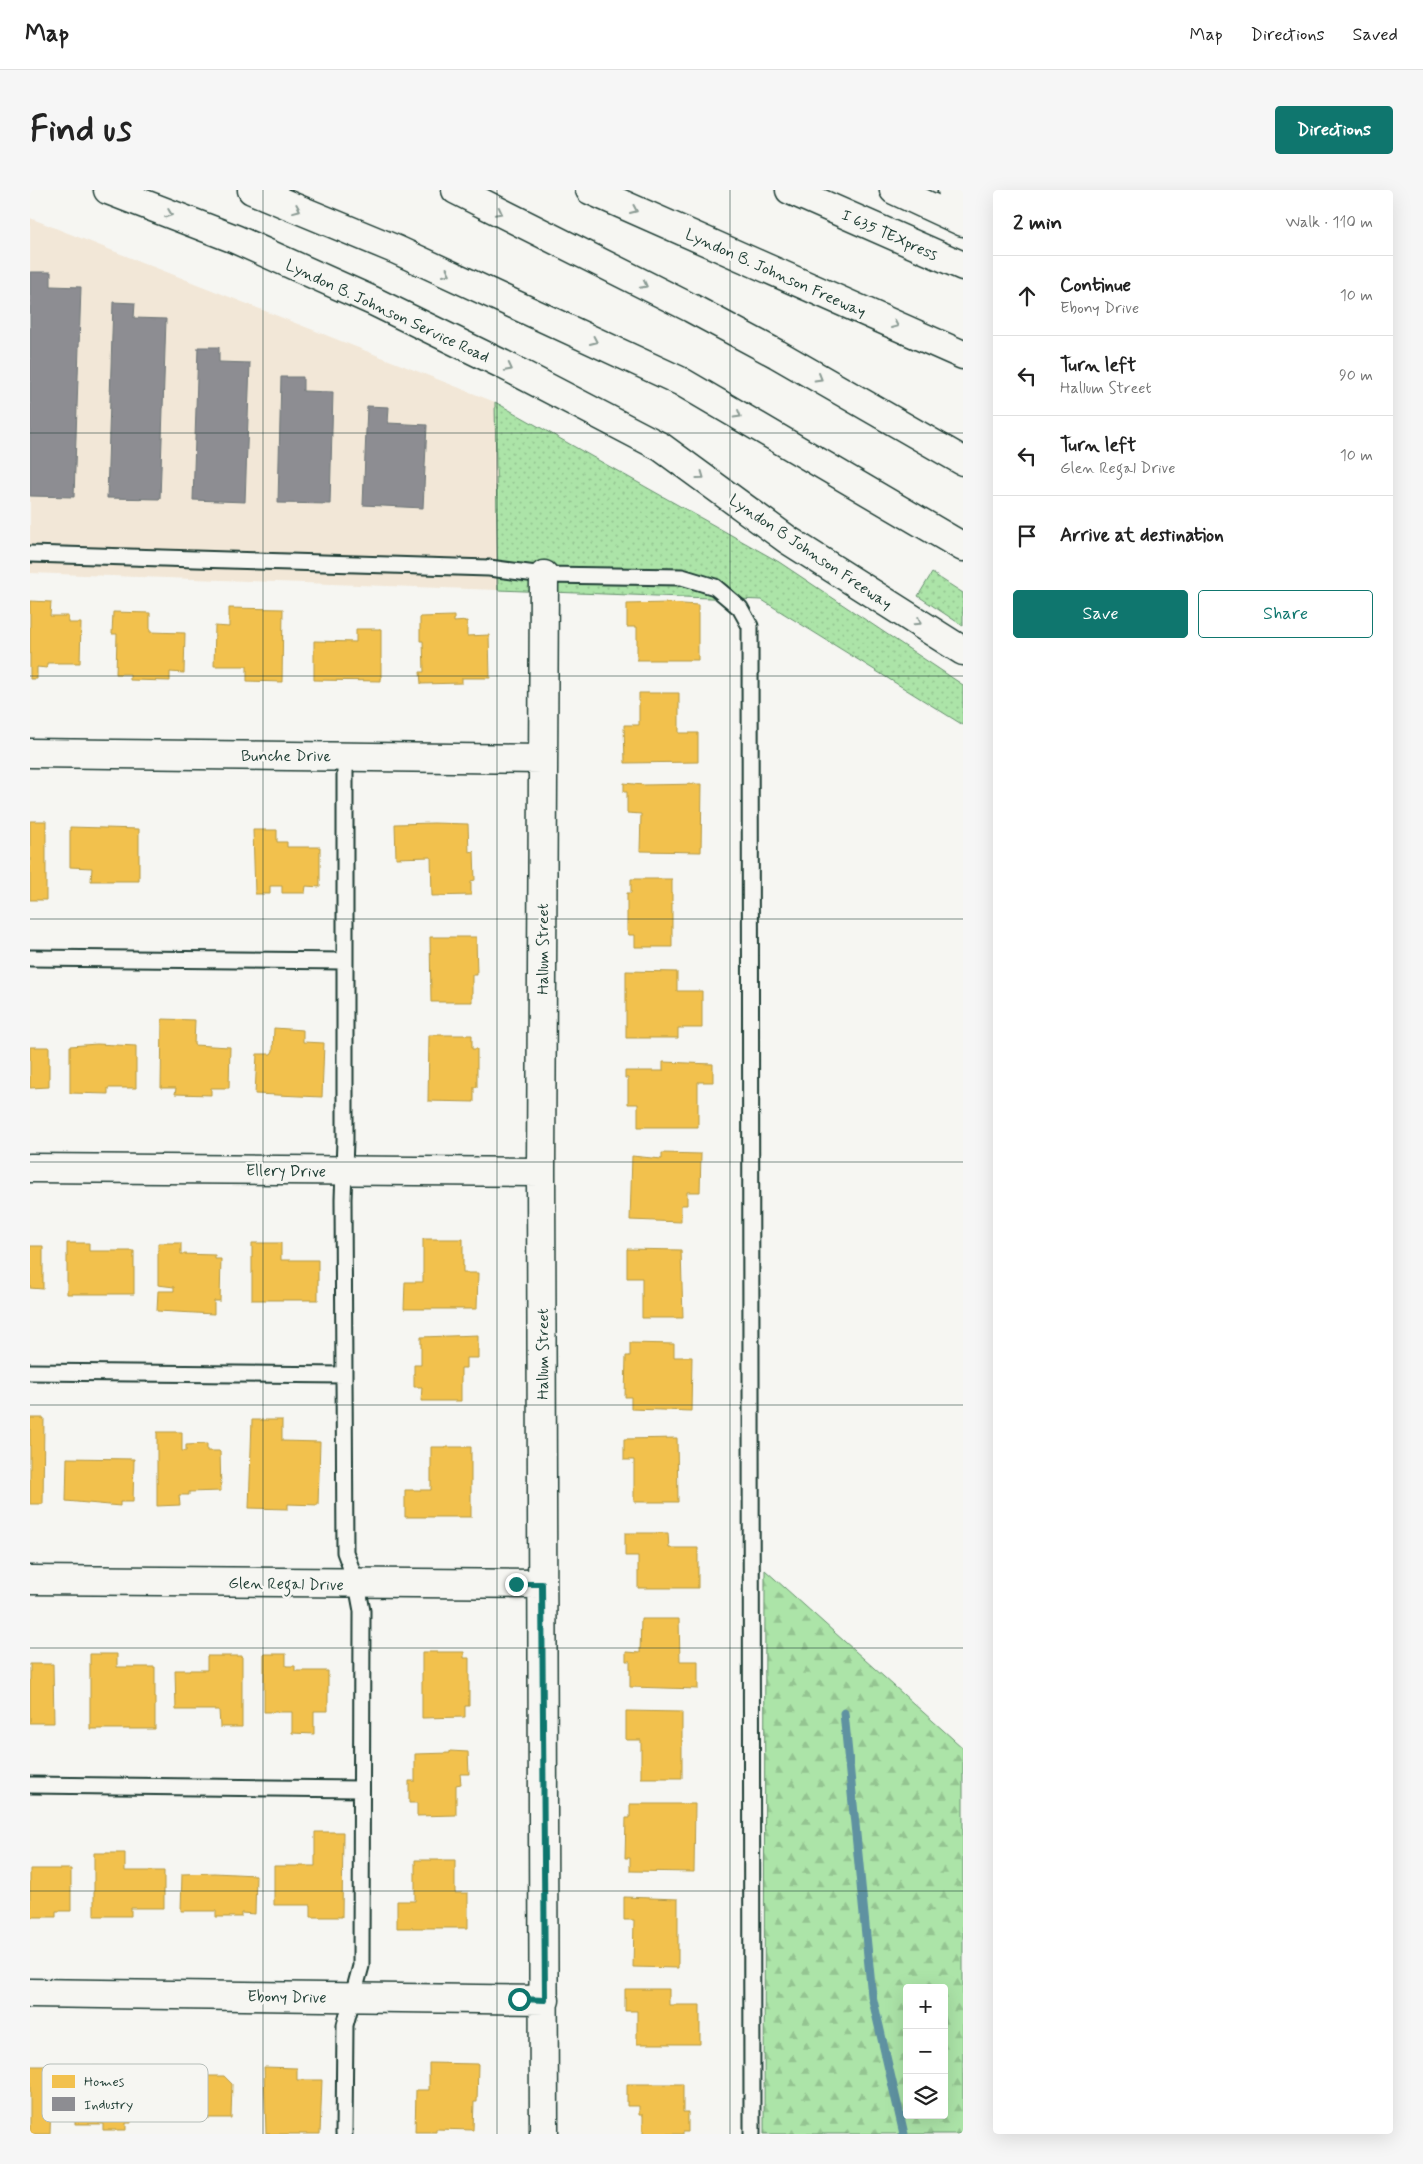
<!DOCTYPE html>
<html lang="en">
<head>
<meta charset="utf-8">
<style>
	:root { --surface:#fff; --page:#f6f6f6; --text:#222; --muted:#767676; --line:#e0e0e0; --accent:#0f766e }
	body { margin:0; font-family:Mynerve,sans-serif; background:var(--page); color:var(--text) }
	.controls { position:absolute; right:15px; bottom:15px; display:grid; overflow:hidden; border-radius:5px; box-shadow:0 5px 20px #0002 }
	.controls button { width:45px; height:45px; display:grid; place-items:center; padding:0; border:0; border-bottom:1px solid var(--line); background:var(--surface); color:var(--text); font:25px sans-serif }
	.stop { position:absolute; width:15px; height:15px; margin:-11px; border:4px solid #0f766e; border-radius:50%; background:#fff }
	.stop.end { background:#0f766e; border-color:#fff; box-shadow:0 1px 5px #0008 }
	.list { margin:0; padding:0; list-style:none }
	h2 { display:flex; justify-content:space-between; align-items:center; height:65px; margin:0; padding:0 20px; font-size:21px }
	h2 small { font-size:16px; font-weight:400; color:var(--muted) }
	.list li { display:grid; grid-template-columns:32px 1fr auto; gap:15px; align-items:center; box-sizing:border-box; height:80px; padding:0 20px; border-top:1px solid var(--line) }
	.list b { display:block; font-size:19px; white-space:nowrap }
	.list p { margin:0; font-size:16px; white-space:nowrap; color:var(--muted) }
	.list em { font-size:16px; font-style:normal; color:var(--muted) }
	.actions { display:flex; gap:10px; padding:15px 20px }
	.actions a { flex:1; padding:11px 0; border:1px solid var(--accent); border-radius:5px; text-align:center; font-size:18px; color:var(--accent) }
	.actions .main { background:var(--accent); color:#fff }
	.icon { flex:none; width:28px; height:28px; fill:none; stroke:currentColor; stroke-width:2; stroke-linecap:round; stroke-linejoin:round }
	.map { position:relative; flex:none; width:933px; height:1944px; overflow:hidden; border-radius:5px }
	header { display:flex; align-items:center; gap:30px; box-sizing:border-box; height:70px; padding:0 25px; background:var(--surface); border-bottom:1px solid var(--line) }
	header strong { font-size:24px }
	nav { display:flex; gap:28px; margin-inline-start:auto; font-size:18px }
	.intro { display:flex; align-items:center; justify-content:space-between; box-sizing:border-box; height:120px; padding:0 30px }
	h1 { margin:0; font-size:35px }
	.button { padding:12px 22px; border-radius:5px; background:var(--accent); color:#fff; font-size:18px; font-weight:700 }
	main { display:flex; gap:30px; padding:0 30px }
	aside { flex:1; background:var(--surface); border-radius:5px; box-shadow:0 5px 20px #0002 }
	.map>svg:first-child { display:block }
</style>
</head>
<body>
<header>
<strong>Map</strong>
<nav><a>Map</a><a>Directions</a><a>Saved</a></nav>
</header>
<div class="intro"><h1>Find us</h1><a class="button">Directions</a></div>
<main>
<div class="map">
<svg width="933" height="1944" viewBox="0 0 933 1944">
	<defs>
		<pattern id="grass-dots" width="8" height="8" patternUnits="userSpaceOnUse" patternTransform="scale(1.25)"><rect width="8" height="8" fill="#ace4a8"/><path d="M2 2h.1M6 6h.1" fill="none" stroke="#94c491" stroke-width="1.8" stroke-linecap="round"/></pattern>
		<pattern id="forest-firs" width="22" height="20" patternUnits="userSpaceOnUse" patternTransform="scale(1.25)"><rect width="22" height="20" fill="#ace4a8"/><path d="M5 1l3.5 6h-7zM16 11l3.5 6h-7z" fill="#94c491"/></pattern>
	</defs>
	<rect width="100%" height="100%" fill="#f6f6f2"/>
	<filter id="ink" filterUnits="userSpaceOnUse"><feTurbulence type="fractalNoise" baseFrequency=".02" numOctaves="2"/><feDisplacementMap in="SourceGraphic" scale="10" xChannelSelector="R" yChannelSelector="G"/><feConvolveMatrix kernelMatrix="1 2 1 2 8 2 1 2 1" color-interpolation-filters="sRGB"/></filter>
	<g filter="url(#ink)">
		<path fill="#f2e7d7" d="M0 28 465 212 468 400 0 383Z"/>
		<path fill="url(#grass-dots)" stroke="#66906e" d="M465 212 749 372 933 495V535L732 410 468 400Z
			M902 383 933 403V436L888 406Z"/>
		<path fill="url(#forest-firs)" stroke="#66906e" fill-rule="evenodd" d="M735 1380 933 1558V1944H734ZM877 1798H914V1925H877Z"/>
		<path fill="#f2c14e" stroke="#b39946" d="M0 411 21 412 20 426H38V433H51L50 473H17V478L7 477V489H0Z
			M638 413 668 415V470H607V437H597V414Z
			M199 418 253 419 252 492 217 491V476H184L185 436 199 437Z
			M83 422 120 423V442L155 443 154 483 140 482V491L100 490V484H86L87 444H82Z
			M424 426V432L437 431V446L459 445 460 488H432V493L391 494 390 482H394L393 451H390V427Z
			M326 439H351V491L284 490V451L326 452Z
			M609 503H649V543H668V572L595 573 594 535H609Z
			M594 593 613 595 672 594 671 662 610 661 611 624 597 623V602H594Z
			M0 631H16V710H0Z
			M404 633 438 634 439 662 444 661 445 690 441 691V705L402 706 401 667 366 668 365 634Z
			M40 637 109 639V691H61L62 678 40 677Z
			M223 640H247V652H257V657H290V697L276 696 275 703H252V696H240V704H225Z
			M601 689H642V757H605V745H599L597 741V703H601Z
			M400 747H446L447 785H442V812H401Z
			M596 781 647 782V801H672V838H648V848H596Z
			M132 829 165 830 164 855 200 857 199 898H181V905L145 904 146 898H131Z
			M244 838 273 840V852L294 853 292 907 225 904 227 864H241L243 861Z
			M399 845H442V859H447V897H444V912L398 911Z
			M67 854 106 856V898H78V904L40 903V856Z
			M0 857H19V897L0 898Z
			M633 872 683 874V892H668V937H608V914H598V888H595V881H633Z
			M632 963 671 964 670 1002H657V1015H651V1032L600 1030 602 966 632 969Z
			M393 1049H433V1083H448L447 1119H374L375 1092H393Z
			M37 1053H59V1061H104V1104H37Z
			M128 1053H151V1064L185 1065V1069H191L190 1111H184V1124L127 1121 128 1101H144V1097L128 1095Z
			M222 1053H251V1070H288V1110H222Z
			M0 1056H13V1099L0 1098Z
			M597 1059 651 1060 653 1128H612V1088H597Z
			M448 1145V1168H436V1178H431V1211H391L392 1197H384V1175H391V1147Z
			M600 1153 644 1154V1167H662L661 1221 601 1219V1207H595L596 1166H600Z
			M0 1228H14L13 1314H0Z
			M222 1230H252V1251L290 1252 288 1315 258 1314V1319L219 1318Z
			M127 1242H152V1261H156V1255L177 1254V1261H190L191 1301 159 1302V1305H149L150 1315 127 1316Z
			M647 1248 648 1312H604V1270H594V1249Z
			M401 1257H441V1327H375V1300H401Z
			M37 1268 104 1269 103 1312H90V1316L36 1311Z
			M595 1343H638L639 1358H668V1398H608V1366H595Z
			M611 1429H649L650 1471H668V1499L600 1497V1471H596V1462L610 1463Z
			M392 1462H434V1468H439V1516H435V1527L392 1528Z
			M60 1464H87V1477H125V1539H60Z
			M234 1464H256V1476H265V1481H298V1521H284V1544L262 1543V1522H234Z
			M177 1466H212V1537H190L189 1520H146L145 1480H177Z
			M0 1474H23L24 1533H0Z
			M596 1521 652 1522V1588H611V1550H596Z
			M420 1561 438 1562 439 1584H430L431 1594 426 1595V1625L387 1626V1613H379V1591H385V1564L420 1563Z
			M600 1614H665L664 1682 600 1681V1668H595L596 1628H600Z
			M285 1642H313L312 1727H281V1715H244V1676H285Z
			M64 1663H95V1681H134V1718H101V1726H64Z
			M385 1670H425V1703H438V1738H367V1711H385Z
			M0 1679H41V1721H26V1727H0Z
			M184 1683 226 1685 225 1724 211 1723V1727H186V1721H151L152 1684Z
			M594 1707 648 1709V1778L603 1777 604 1730H594Z
			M595 1799H639V1815H670V1854H607V1821H595Z
			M399 1873 448 1874 447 1912H444L443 1940 406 1939V1942H385L386 1900H399Z
			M0 1876H22L20 1944H0Z
			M46 1876 102 1877 101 1933H96V1940H73V1934H45Z
			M128 1876H157V1886H194L202 1894 201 1928H128Z
			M234 1877 267 1878V1890H292L290 1944H236Z
			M597 1894H653V1922H658V1942H653V1944H613V1925H609V1916H597Z"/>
		<path fill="#8d8d92" stroke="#6c7576" d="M0 82H21V96L51 97 44 307 0 306Z
			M83 112 105 113 104 128 136 129 130 309 77 308Z
			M168 157H189V172L220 173 215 312 163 310Z
			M251 187H273V201L303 202 300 314 248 313Z
			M337 216 359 217 358 233 397 235 393 318 333 315Z"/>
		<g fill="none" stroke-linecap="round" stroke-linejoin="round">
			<path stroke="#5f92a1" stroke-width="9" d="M814 1523 842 1806 874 1944"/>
			<defs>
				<path id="service" d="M0 364 459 378 514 385 652 387 685 397 710 418 720 436 722 1944
					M0 768 314 771
					M0 1182 314 1185
					M0 1595 330 1599
					M314 1944 315 1835 331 1776 332 1421 327 1394 315 1362 313 1009 315 950V566"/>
				<path id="minor" d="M514 385 511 982 514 1944
					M0 563 512 569
					M0 978 511 982
					M0 1390 512 1394
					M0 1803 515 1810"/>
				<path id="secondary" d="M78 0 205 49 343 111 472 174 631 257 758 350 933 461"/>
				<path id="motorway" d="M222 0 367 60 650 191 933 357
					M426 0 661 118 747 164 933 271
					M560 0 933 165
					M760 0 933 76
					M864 0 933 32
					M922 0 933 5"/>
			</defs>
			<use href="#service" stroke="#1f3d34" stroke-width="19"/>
			<use href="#minor" stroke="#1f3d34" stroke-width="31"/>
			<use href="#secondary" stroke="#1f3d34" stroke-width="31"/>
			<use href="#motorway" stroke="#1f3d34" stroke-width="31"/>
			<use href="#service" stroke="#f6f6f2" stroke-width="15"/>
			<use href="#minor" stroke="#f6f6f2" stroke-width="28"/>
			<use href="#secondary" stroke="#f6f6f2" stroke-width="28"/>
			<use href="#motorway" stroke="#f6f6f2" stroke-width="28"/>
		</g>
		<defs><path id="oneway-chevron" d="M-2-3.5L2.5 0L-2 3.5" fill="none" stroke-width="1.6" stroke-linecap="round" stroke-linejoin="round" transform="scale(1.25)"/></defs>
		<g stroke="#8a9a93">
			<use href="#oneway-chevron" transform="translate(267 19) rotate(22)"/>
			<use href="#oneway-chevron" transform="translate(604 20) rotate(24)"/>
			<use href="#oneway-chevron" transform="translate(469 22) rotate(27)"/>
			<use href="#oneway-chevron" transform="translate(139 24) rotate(21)"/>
			<use href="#oneway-chevron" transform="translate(417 83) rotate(25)"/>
			<use href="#oneway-chevron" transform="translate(614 95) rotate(27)"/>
			<use href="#oneway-chevron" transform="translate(865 135) rotate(24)"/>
			<use href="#oneway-chevron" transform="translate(564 151) rotate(25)"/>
			<use href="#oneway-chevron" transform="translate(479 178) rotate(27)"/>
			<use href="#oneway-chevron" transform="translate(789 188) rotate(30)"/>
			<use href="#oneway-chevron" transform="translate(708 225) rotate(30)"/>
			<use href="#oneway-chevron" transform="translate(671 286) rotate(36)"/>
			<use href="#oneway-chevron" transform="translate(888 432) rotate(33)"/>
		</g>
	</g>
	<g fill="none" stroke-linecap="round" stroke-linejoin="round" filter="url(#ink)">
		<path stroke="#0f766e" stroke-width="6" d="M486 1394H512L515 1810 489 1809"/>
	</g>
	<path fill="none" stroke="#1f3d34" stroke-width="1" stroke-opacity="0.55" d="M233 0V1944M467 0V1944M700 0V1944M0 243H933M0 486H933M0 729H933M0 972H933M0 1215H933M0 1458H933M0 1701H933"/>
	<g text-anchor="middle" stroke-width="5" stroke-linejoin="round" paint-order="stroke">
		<g font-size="16" fill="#1f3d34" stroke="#f6f6f2">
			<text transform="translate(860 44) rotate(24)" y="6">I 635 TEXpress</text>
			<text transform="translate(746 82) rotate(24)" y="6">Lyndon B. Johnson Freeway</text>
			<text transform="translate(358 120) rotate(25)" y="6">Lyndon B. Johnson Service Road</text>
			<text transform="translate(781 361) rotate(34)" y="6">Lyndon B Johnson Freeway</text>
			<text x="256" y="571">Bunche Drive</text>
			<text transform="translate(512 759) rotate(-90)" y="6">Hallum Street</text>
			<text transform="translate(256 980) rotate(1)" y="6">Ellery Drive</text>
			<text transform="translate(512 1164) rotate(-90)" y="6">Hallum Street</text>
			<text transform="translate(256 1393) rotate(1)" y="6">Glen Regal Drive</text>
			<text transform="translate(257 1806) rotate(1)" y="6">Ebony Drive</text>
		</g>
	</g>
	<rect x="12" y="1874" width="166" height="58" rx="8" fill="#f6f6f2" stroke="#b6beb9" stroke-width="1"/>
	<rect x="22" y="1885" width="23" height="13" fill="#f2c14e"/>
	<rect x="22" y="1907" width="23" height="14" fill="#8d8d92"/>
	<g font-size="14" fill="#1f3d34">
		<text x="54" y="1896">Homes</text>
		<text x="54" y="1919">Industry</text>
	</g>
</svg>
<div class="controls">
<button>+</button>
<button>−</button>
<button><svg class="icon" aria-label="layers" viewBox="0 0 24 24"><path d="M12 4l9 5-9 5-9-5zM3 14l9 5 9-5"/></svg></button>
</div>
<div class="stop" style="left:489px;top:1809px"></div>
<div class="stop end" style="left:486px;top:1394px"></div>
</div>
<aside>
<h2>2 min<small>Walk · 110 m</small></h2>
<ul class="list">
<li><svg class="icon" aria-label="ahead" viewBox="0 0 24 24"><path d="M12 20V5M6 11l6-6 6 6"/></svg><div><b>Continue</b><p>Ebony Drive</p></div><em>10 m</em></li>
<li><svg class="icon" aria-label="left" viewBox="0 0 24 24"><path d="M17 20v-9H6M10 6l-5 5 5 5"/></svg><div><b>Turn left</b><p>Hallum Street</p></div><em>90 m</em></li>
<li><svg class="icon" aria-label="left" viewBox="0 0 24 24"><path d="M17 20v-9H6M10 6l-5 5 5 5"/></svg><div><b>Turn left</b><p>Glen Regal Drive</p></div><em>10 m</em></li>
<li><svg class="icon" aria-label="arrive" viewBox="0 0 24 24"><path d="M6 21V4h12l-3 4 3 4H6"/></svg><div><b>Arrive at destination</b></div></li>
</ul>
<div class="actions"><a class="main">Save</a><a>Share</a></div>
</aside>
</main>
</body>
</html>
